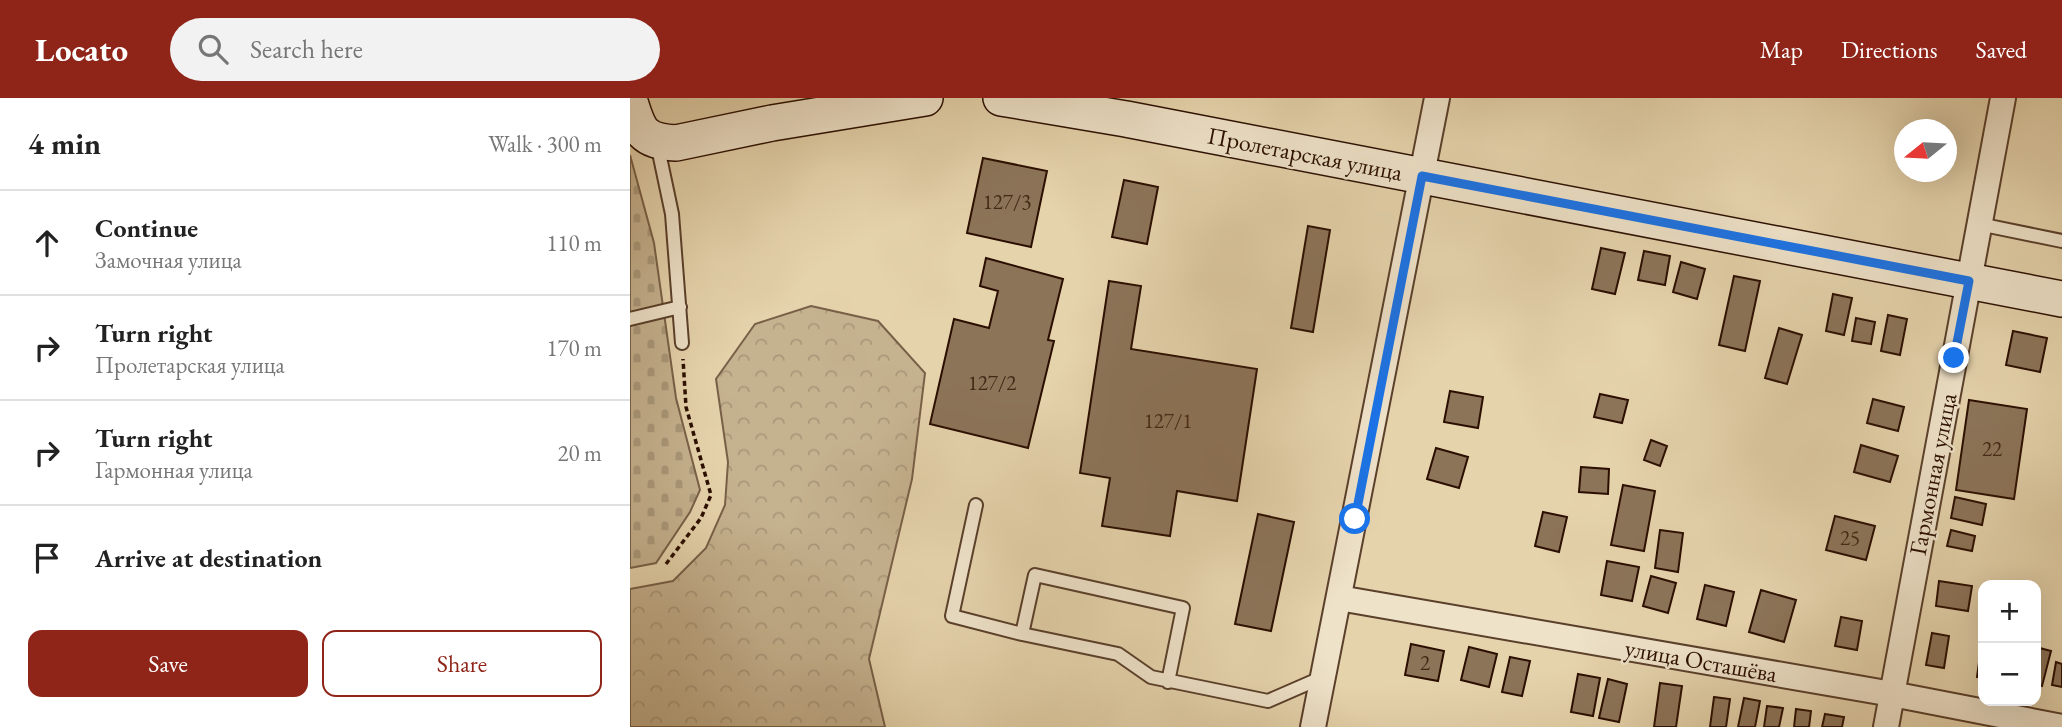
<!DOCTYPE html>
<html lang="en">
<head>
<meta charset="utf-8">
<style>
	:root { --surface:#fff; --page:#f2f2f2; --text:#222; --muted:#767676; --line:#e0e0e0; --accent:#8f2418 }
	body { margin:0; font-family:"EB Garamond",serif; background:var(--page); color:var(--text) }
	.controls { position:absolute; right:21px; bottom:21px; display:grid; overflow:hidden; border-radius:14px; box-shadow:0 7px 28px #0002 }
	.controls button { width:63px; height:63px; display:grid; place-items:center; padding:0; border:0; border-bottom:2px solid var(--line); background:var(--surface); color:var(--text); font:35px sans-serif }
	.compass { position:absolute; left:1264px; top:21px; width:63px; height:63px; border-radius:50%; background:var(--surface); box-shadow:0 7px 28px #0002; rotate:252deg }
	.stop { position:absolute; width:21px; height:21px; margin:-16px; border:5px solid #1a73e8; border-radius:50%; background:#fff }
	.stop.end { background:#1a73e8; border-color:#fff; box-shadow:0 2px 7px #0008 }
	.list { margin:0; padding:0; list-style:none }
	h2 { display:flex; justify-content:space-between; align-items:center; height:91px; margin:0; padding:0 28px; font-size:30px }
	h2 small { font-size:23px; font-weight:400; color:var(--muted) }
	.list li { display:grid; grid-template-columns:46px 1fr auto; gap:21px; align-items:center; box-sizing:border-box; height:105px; padding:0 28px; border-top:2px solid var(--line) }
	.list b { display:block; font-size:26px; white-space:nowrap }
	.list p { margin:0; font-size:23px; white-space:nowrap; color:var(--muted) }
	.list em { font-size:23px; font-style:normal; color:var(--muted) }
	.actions { display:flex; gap:14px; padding:21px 28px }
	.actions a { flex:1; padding:16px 0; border:2px solid var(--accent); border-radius:14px; text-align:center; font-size:24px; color:var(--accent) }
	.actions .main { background:var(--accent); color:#fff }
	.icon { flex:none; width:38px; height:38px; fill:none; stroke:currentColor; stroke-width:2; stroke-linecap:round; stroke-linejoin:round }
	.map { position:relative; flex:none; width:1432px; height:629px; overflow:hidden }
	header { display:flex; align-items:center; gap:42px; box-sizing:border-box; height:98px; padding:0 35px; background:var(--accent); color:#fff }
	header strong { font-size:33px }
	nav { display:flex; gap:38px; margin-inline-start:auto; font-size:24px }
	.search { width:490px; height:63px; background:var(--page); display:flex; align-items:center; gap:18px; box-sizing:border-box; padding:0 24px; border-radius:38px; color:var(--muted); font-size:26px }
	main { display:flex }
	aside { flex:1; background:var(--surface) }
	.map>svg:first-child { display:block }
</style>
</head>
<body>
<header>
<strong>Locato</strong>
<div class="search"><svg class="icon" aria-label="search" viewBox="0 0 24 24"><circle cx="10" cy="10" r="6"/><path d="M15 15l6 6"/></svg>Search here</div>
<nav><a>Map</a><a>Directions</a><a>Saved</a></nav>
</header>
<main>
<aside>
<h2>4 min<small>Walk · 300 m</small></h2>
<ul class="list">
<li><svg class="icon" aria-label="ahead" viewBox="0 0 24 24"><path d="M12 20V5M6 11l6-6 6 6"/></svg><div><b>Continue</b><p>Замочная улица</p></div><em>110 m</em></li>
<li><svg class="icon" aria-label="right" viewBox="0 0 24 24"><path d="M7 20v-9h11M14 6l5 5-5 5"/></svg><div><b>Turn right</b><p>Пролетарская улица</p></div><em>170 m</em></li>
<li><svg class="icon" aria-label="right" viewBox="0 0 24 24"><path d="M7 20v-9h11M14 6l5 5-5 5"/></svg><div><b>Turn right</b><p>Гармонная улица</p></div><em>20 m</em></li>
<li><svg class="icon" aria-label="arrive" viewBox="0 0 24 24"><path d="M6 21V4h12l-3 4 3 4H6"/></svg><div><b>Arrive at destination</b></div></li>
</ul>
<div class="actions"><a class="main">Save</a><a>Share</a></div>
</aside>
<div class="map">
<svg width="1432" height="629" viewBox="0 0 1432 629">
	<defs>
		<pattern id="forest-crowns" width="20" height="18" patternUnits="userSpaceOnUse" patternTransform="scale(1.75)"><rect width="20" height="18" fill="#c5b28f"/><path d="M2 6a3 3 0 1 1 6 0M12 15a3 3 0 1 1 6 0" fill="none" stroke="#a9987a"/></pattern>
		<pattern id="cemetery-stones" width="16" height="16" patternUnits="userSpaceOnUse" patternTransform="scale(1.75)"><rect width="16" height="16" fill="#c5b28f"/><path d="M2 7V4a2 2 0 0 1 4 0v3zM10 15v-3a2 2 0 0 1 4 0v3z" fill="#a9987a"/></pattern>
	</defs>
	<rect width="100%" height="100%" fill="#e5d3ac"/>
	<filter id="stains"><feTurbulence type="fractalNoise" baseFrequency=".00286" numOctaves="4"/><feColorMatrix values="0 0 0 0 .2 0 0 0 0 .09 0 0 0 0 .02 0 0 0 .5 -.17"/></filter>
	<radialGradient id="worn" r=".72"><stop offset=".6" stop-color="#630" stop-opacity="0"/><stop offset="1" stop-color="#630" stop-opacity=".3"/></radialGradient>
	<path fill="url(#forest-crowns)" stroke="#786048" stroke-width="2" d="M181 208 248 223 295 275 282 381 239 561 255 629H0V491L43 483 76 450 95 407 98 364 86 281 125 226Z"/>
	<path fill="url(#cemetery-stones)" stroke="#786048" stroke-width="2" d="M0 57 24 145 46 300 70 392 60 414 26 465 0 470Z"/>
	<path fill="#8c7459" stroke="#2b0e00" stroke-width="2" d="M353 60 417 73 401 149 337 135Z
		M494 82 528 89 517 146 482 139Z
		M678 128 700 132 683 234 661 230Z
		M971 150 995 155 985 196 962 191Z
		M1014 153 1040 158 1035 187 1008 182Z
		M356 160 433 181 418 242 424 243 398 350 300 326 324 221 359 230 368 193 350 188Z
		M1051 164 1075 171 1067 201 1043 194Z
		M1104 178 1130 183 1115 253 1089 247Z
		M479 183 511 188 501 251 627 271 607 403 547 393 540 438 472 428 480 380 450 375Z
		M1203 196 1222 200 1214 237 1196 233Z
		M1258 217 1277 221 1270 257 1251 253Z
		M1226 220 1245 224 1241 246 1222 243Z
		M1149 230 1172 237 1157 286 1135 280Z
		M1383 233 1417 240 1410 274 1376 267Z
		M820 293 853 299 848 330 814 324Z
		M970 296 998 302 992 325 964 319Z
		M1243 301 1274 309 1268 333 1237 325Z
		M1339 302 1397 311 1384 401 1326 392Z
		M1021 342 1037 348 1030 368 1014 362Z
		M1231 347 1268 358 1260 384 1224 374Z
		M806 350 838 359 829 390 797 381Z
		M951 369 979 371 978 396 949 394Z
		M993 387 1025 393 1014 453 981 447Z
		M1325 399 1356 406 1352 427 1321 420Z
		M913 414 937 419 929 454 905 448Z
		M628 416 664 424 641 533 605 526Z
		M1205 418 1245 428 1236 462 1196 452Z
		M1030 432 1053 435 1048 474 1025 470Z
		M1321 432 1345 438 1342 453 1317 448Z
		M977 463 1009 469 1002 503 971 497Z
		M1021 478 1046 485 1038 515 1013 508Z
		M1309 483 1342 488 1338 513 1306 508Z
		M1075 487 1104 494 1096 528 1067 521Z
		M1131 492 1166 502 1154 544 1119 534Z
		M1211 519 1232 523 1227 552 1205 548Z
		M1302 535 1319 538 1314 570 1296 567Z
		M1352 543H1353V580L1347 579Z
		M781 546 814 553 808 583 775 577Z
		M839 549 867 556 859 589 831 582Z
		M1406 549 1421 553 1412 588 1406 586Z
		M880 559 900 563 892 598 872 594Z
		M1426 564 1432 566V589L1422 587Z
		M948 576 970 580 963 618 941 614Z
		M978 581 997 586 989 624 969 620Z
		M1030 585 1052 588 1046 629H1024Z
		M1084 599 1100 601 1096 629H1080Z
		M1114 600 1130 603 1125 629H1108Z
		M1137 608 1153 610 1149 629H1134Z
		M1166 611 1181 613 1179 629H1164Z
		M1195 616 1214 619 1212 629H1192Z"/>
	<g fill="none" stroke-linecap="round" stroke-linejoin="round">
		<defs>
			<path id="lane" d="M27 45 42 116 52 245
				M1349 126 1432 143
				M0 221 50 209
				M346 407 322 518 392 536
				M538 584 553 510 405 477 392 536 488 556 521 579 638 603 693 579"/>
			<path id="street" d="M709 500 1262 596 1432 629
				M683 629 807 0
				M1256 629 1373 0"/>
			<path id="secondary" d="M371 0 496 21 1432 201
				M0 4C9 33 12 43 46 45L142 25 295 0"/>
		</defs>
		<use href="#lane" stroke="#5a3f2b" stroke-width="16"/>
		<use href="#street" stroke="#5a3f2b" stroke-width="28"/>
		<use href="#secondary" stroke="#2b0e00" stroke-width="38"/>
		<path stroke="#2b0e00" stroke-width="3.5" stroke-dasharray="5 3.5" stroke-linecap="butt" d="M36 466 71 420 81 397 56 309 53 261"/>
		<use href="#lane" stroke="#eee2c9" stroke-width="12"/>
		<use href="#street" stroke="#eee2c9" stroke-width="24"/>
		<use href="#secondary" stroke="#eee2c9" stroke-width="35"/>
	</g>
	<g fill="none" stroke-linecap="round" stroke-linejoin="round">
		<path stroke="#1a73e8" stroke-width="9" d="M725 421 792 78 1339 183 1324 260"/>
	</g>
	<g text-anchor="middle" stroke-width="5" stroke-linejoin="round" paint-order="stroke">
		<g font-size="21" fill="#432816">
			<text x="377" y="111">127/3</text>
			<text x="362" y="292">127/2</text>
			<text x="538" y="330">127/1</text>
			<text x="1362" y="358">22</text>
			<text x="1220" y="447">25</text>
			<text x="795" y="572">2</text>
		</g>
		<g font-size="24" fill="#2b0e00" stroke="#eee2c9">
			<text transform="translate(675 56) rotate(11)" y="8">Пролетарская улица</text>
			<text transform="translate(1303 376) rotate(-79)" y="8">Гармонная улица</text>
			<text transform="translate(1071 563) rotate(10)" y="8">улица Осташёва</text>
		</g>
	</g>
	<rect width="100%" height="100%" filter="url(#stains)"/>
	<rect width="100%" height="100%" fill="url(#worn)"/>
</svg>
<div class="controls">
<button>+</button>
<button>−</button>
</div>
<svg class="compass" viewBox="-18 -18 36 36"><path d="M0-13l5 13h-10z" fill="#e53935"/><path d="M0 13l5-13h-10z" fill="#767676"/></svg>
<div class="stop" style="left:725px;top:421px"></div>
<div class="stop end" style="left:1324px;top:260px"></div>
</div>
</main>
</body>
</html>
